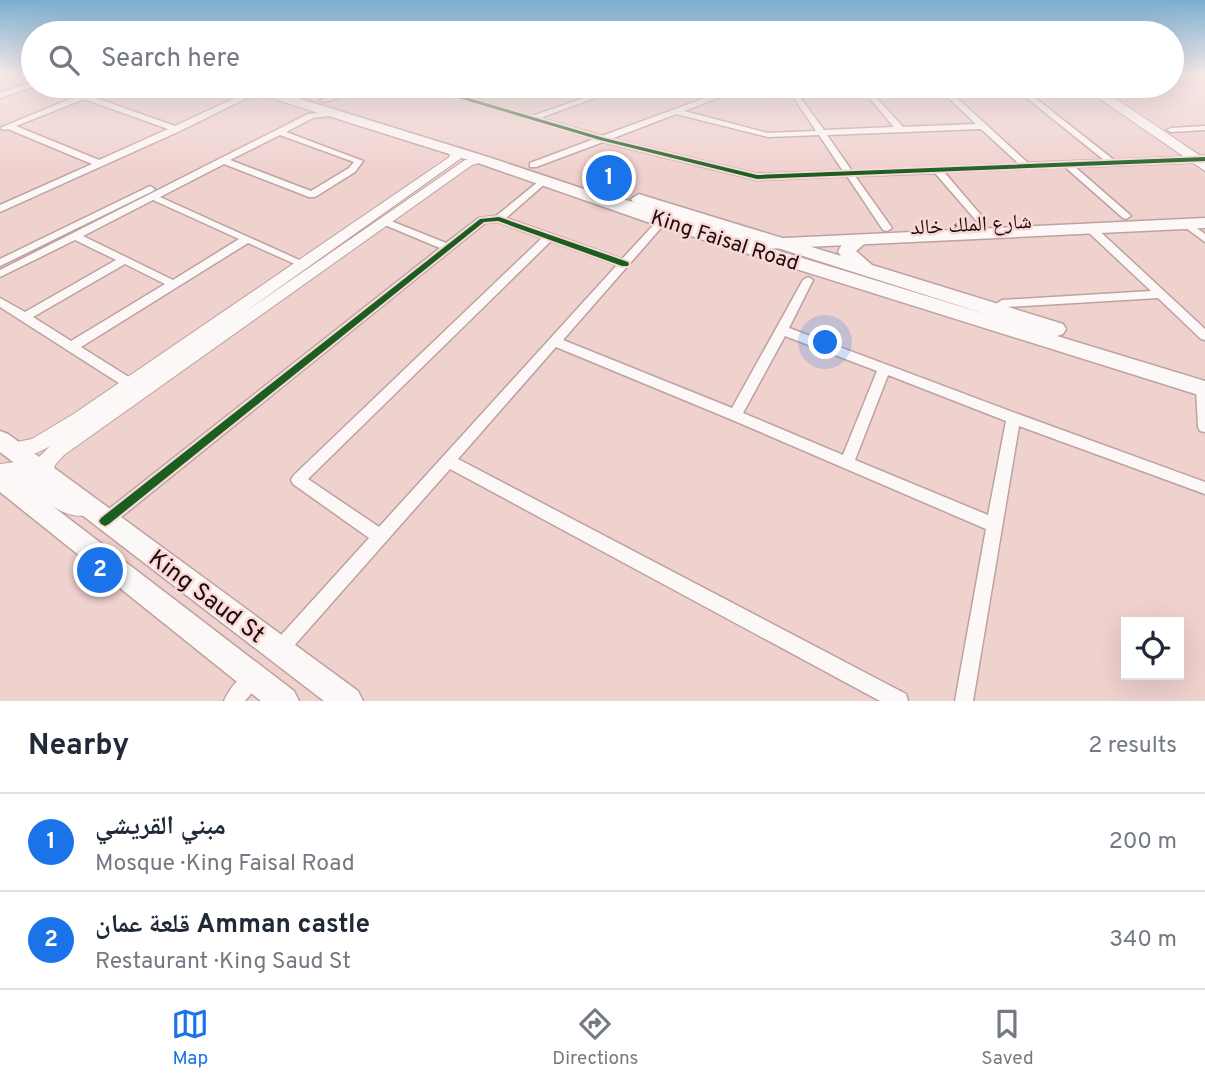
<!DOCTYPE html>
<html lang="en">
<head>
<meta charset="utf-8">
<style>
	:root { --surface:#fff; --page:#f2f2f3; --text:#1f2937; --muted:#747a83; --line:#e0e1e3; --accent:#1a73e8 }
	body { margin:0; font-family:Overpass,"Noto Naskh Arabic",sans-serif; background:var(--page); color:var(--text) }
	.controls { position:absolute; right:21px; bottom:21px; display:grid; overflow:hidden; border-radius:0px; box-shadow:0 7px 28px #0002 }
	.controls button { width:63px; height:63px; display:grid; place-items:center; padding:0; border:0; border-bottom:2px solid var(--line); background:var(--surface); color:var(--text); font:35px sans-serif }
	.you { position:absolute; left:826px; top:343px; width:24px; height:24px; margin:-18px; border:5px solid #fff; border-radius:50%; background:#1a73e8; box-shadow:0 0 0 10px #1a73e833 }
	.badge { display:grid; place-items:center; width:46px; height:46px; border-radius:50%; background:var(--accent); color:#fff; font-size:23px; font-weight:700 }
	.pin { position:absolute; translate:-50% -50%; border:4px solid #fff; box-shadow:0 2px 7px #0006 }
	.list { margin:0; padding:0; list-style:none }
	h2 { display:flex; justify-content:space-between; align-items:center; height:91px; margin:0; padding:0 28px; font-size:30px }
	h2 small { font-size:23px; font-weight:400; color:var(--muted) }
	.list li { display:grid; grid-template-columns:46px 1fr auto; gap:21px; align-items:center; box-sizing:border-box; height:98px; padding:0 28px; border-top:2px solid var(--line) }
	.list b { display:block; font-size:26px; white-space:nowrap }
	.list p { margin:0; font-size:23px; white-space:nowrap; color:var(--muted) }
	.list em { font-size:23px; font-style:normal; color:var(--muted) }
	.icon { flex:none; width:38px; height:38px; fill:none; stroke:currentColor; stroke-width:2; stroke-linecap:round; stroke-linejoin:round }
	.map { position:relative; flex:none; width:1205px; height:701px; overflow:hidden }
	.search { position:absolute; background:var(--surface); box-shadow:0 7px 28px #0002; left:21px; right:21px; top:21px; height:77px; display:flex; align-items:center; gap:18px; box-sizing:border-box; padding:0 24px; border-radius:38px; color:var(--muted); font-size:26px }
	.sheet { height:287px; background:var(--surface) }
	nav { display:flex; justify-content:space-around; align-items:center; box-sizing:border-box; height:98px; border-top:2px solid var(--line); background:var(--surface); font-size:19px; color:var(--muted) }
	nav a { display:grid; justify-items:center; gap:4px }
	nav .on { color:var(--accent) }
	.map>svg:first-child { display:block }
</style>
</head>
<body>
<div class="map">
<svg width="1205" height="701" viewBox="0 0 1205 701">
	<rect width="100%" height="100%" fill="#efd1ce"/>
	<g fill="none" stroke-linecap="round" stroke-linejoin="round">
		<defs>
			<path id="minor" d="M33 82V86H35L0 98V93Z
				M53 86H62L175 126 256 88 263 90 180 131 0 212V205L92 164 8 129 4 130 0 128 77 96ZM84 99 168 129 99 160 16 126Z
				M369 86H381L324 102 320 100Z
				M419 86C436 85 454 97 468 96 483 94 496 86 511 86L474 99 532 116 619 86H628L540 118 602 136 713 95 697 86H705L720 93 738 86H748L684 111 768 133 816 131 786 86H792L824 130 894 127 859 86H866L903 127 976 124 936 86H944L1028 163 1104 160 1012 86H1020L1114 160 1205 156V162L1075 167 1129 214 1131 216 1126 219 1123 218 1065 167 944 172 986 221V225H980L935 173 855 176 892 228 887 231 883 230 847 176 757 180 603 142 536 167H530V163L594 139ZM676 114 768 137 819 135 843 171 757 174 611 139ZM981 129 1019 164 852 171 827 135Z
				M333 111H336V115L313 118 286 132 363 161 355 172 315 197H309L224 164 160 197 306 263 305 265H297L248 243 81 347 135 381 136 384 135 387H125L0 307V298L25 312 116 260 75 240 0 277V270L308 114ZM280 135 354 162 349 168 311 191 230 160ZM153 200 239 239 173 280 83 236ZM125 264 165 284 71 341 33 317Z
				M1205 126V130L1171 132 1167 130 1171 128Z
				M544 177 549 180 547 182 506 218 622 259 659 219H665L667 221 563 340 732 408 803 280 808 277 813 280 789 328 1018 414 1205 482V494L1019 426 973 701H955L986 529 730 419 556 347 458 459 906 694 908 701H880L450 469 285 656 279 659 273 656 270 650 273 644 369 538 293 484 291 480 293 476 542 238 498 222 485 223 110 526 105 528 100 526 97 521 100 516 440 248 380 223V219H386L446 243 479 218 496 216ZM551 241 617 265 379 527 308 479ZM785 336 877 371 843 455 743 413ZM888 375 1006 421 988 515 855 460Z
				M150 186 155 189 153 191 0 266V259Z
				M1185 220 1205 234V242L1182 225V221Z
				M1090 225 1094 226 1205 329V340L1201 339 1158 298 1007 307 1004 314H996L994 311 996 304 1002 300 1151 291 1086 230 1085 228Z
				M1202 383 1205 384V432L1200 431 1198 427 1196 388 1197 385Z
				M254 668 260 671 263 677 260 683 245 701H224C229 689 242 673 254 668Z"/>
			<path id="tertiary" d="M452 147 456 148 462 157 460 159 242 314 465 160 483 157 489 160 472 165 64 455 55 465 51 480 46 481 62 493 91 502 94 508 91 514C63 524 34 490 14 478L0 480V464L16 462 35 472 39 457 50 446C38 454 20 459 7 454L4 449 7 444 32 439 75 413 448 158 450 156 447 150Z"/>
			<path id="primary" d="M608 195 764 239 1205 218V228L763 249 603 202 601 199Z
				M0 431 8 434 358 691 363 701H324L0 452Z
				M0 469 8 472 294 691 299 701H261L0 492Z"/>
			<path id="trunk" d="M241 86H259L488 157 668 217 992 316 633 202 631 199 639 194 645 196 841 256 838 252C842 241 855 233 866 236L869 240 856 251 872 265 1063 324 1066 329 1063 334 1057 336 1205 381V397L656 225 478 163 243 89Z"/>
			<path id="motorway" d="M1081 86H1097L1205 159V171Z"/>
		</defs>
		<use href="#minor" stroke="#bca2a0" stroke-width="3"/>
		<use href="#tertiary" stroke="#bca2a0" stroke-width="2"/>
		<use href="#primary" stroke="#bca2a0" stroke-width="3"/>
		<use href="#trunk" stroke="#bca2a0" stroke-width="3"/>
		<use href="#motorway" stroke="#bca2a0" stroke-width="2"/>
		<use href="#minor" fill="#fdf8f8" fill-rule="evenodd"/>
		<use href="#tertiary" fill="#fdf8f8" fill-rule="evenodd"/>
		<use href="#primary" fill="#fdf8f8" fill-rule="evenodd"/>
		<use href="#trunk" fill="#fdf8f8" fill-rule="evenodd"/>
		<use href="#motorway" fill="#fdf8f8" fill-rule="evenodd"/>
		<defs>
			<path id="cycleway" d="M421 86H428L604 138 757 175 1205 157V161L757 179 600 140 421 87Z
				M499 217 628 262 629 264 628 266H622L498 221 484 222 109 524 105 526 101 524 99 521 101 518 480 219Z"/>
		</defs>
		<use href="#cycleway" stroke="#f7dad7" stroke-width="4"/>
		<use href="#cycleway" fill="#1b5e20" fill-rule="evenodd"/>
	</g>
	<linearGradient id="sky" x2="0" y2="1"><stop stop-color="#79aecf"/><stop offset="0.43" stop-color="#f8eae9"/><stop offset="1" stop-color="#f8eae9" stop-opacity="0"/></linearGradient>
	<rect width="1205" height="173" fill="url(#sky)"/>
	<g text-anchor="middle" stroke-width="5" stroke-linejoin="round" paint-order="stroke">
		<g font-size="21" fill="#210a09" stroke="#f7dad7">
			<text transform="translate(971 224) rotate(-3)" y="7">شارع الملك خالد</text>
			<text transform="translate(725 240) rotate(18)" y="7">King Faisal Road</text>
		</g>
		<g font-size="24" fill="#210a09" stroke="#f7dad7">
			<text transform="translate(207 596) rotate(37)" y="8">King Saud St</text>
		</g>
	</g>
</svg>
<div class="controls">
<button><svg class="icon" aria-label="locate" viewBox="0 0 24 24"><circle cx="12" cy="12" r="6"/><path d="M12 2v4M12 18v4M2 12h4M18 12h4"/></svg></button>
</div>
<div class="you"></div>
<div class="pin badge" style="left:609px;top:178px">1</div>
<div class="pin badge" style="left:100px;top:570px">2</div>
<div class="search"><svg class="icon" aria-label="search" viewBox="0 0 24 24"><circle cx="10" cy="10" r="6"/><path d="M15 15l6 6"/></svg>Search here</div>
</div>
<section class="sheet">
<h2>Nearby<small>2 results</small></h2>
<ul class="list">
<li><span class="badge">1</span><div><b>مبني القريشي</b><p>Mosque · King Faisal Road</p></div><em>200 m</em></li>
<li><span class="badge">2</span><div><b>قلعة عمان Amman castle</b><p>Restaurant · King Saud St</p></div><em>340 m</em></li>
</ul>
</section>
<nav>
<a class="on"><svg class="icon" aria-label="map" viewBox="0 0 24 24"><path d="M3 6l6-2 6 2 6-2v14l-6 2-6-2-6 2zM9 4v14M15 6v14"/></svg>Map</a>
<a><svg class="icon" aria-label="directions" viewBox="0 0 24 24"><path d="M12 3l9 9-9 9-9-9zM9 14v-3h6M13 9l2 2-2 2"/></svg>Directions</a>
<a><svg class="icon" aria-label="saved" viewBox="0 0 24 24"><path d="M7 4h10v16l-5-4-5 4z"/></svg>Saved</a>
</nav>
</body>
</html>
